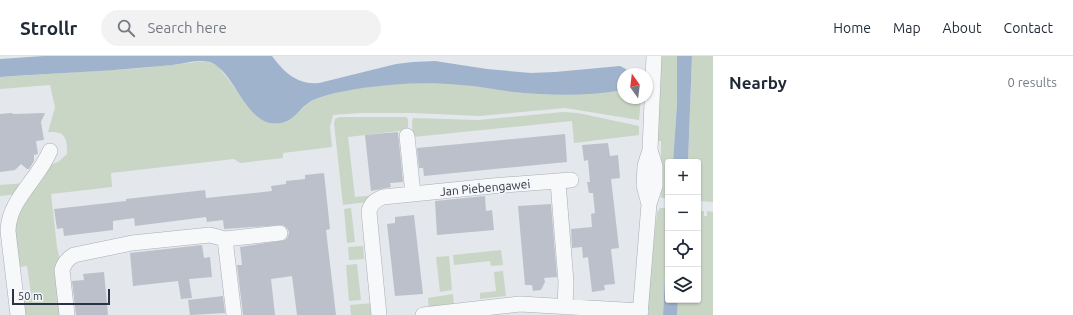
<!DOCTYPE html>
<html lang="en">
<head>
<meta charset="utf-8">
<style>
	:root { --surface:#fff; --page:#f2f2f3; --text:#1f2937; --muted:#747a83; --line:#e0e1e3 }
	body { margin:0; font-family:Ubuntu,sans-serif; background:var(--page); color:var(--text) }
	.controls { position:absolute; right:12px; bottom:12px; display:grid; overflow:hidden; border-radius:4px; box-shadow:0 1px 3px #0004 }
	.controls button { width:36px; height:36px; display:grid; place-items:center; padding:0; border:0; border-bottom:1px solid var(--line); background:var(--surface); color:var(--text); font:20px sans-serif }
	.compass { position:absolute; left:617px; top:12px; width:36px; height:36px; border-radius:50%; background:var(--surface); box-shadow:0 1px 3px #0004; rotate:346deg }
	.scale { position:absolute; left:12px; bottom:10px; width:98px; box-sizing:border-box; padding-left:4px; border:2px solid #2b3445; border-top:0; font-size:11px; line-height:14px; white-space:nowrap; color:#2b3445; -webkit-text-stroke:3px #f4f6f9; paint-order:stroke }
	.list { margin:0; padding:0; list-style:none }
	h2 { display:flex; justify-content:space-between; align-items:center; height:52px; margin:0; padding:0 16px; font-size:17px }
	h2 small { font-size:13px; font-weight:400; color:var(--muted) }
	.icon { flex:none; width:22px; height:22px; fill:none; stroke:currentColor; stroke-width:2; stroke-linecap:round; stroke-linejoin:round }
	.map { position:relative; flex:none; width:713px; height:259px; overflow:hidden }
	header { display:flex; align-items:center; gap:24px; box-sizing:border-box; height:56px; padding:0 20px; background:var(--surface); border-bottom:1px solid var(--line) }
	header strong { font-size:19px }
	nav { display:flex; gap:22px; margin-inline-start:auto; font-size:14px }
	.search { width:280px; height:36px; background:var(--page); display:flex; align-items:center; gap:10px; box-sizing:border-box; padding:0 14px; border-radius:22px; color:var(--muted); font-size:15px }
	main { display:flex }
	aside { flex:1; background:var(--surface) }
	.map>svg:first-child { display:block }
</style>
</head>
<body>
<header>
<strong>Strollr</strong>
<div class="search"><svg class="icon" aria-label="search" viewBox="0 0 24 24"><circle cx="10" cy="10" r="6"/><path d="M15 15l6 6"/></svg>Search here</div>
<nav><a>Home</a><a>Map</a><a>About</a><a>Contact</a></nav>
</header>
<main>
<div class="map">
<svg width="713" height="259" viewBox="0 0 713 259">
	<rect width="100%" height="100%" fill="#e4e7ec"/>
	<path fill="#c9d6c5" d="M661 0H677V47L673 106H668V142H661V85H657Z
		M692 0H713V146L698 145V106H688Z
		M206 5 218 10 240 39 300 55 308 47 313 44C357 28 414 25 460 28 485 30 510 36 535 38 565 39 594 38 623 34V42H641L639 64 565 52 480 60 413 57H360L333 59 330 71 332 91 283 97V102L240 107 234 103 111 117 112 131 51 138 57 191 60 204 61 259H23L21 240 31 238 27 210 18 211 14 174 16 159 49 109 58 106 67 98C67 82 66 75 48 76L55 51 50 29 0 33V21L143 12Z
		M563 56 578 57 639 70V79L574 87 572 65 413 81 412 66 413 62 478 64Z
		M339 61H406L408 63V74L348 81 355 141 377 139 367 146 343 149 334 67 335 63Z
		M26 127 17 138 0 140V129Z
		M351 152 355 186 347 187 344 153Z
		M660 152H668L663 259H647L650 213 657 157Z
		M698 155H704V160H707V155L713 156V259H677L678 244H698Z
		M363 190 364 203 349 204 348 191Z
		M501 194 503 209 491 210 490 205 454 209 453 199Z
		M449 200 452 234 440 236 436 201Z
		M357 208 361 244 349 245 346 209Z
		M503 215 506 240 480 243V237L496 235 494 216Z
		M453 238 454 250 429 253 428 242Z
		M373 247 375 259H351L350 249Z"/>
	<path fill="#9fb4cc" d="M44 0H272C284 16 297 29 319 27L396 8 413 6 435 5 487 13 531 17 555 16 620 10 626 13 627 18H623V34C587 40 550 40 514 36 496 34 479 30 461 29 431 26 401 27 371 31 353 33 331 37 313 44 297 52 294 70 271 67 246 64 233 16 212 7 202 2 183 8 172 9 115 15 57 17 0 21V3Z
		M677 0H692L688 106H673L677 48Z
		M668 167V244H678L677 259H663Z"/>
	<path fill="#bbc0ca" d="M11 57 14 58 45 57 41 66 44 84 36 85 38 98 34 99V105L29 113H27L21 108 15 114 0 116V58Z
		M398 76 403 126 390 127 391 131 371 135 365 79Z
		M565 78 567 106 424 120 423 112H419L417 92Z
		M608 87 610 100 618 99 620 122 611 123 619 192 611 193 615 228 604 229 605 234 592 236 588 201 583 202 582 191 572 192 571 173 592 171 591 158 595 157 593 137H589L587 126H590L588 104 584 105 582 89Z
		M324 117 330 173 326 174 336 259H297L292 220 271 223 275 259H243L237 209H242L240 191 285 184 288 181 289 176 287 172 283 169 224 173 223 164 207 166 206 161 135 170 134 162 113 165V174L64 180 63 172 57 173 54 153 126 145V143L205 134 206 142 272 135 271 130 286 128V125L305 123V119Z
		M485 140 486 155 492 154 494 174 437 179 435 145Z
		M551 148 557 221 544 222 545 226 541 234 533 235 532 229H525L518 150Z
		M414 159 423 238 395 240 387 168 395 167V161Z
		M202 189 204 202 210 201 212 221 189 223 192 242 181 243 178 225 133 230 130 197Z
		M104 216 108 259H76L72 225 84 224 83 218Z
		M223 240 225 257 190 259 188 244Z"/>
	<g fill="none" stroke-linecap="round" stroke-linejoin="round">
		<defs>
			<path id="minor" d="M407 80 413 138
				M558 126 566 226 565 251
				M649 148 644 129 645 110 650 94 654 0
				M225 183 234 259
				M18 259 8 175C9 143 38 124 50 95
				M67 259 62 214C64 207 67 203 74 199L132 187 210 179 225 183 280 177
				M379 259 369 156C370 148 375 144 383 141L492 130 571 124
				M423 259 520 248 641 255
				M640 259 649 148 655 130V110L650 94"/>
		</defs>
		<use href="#minor" stroke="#a9aeb7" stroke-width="16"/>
		<use href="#minor" stroke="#f7f8fa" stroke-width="15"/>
	</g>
	<g text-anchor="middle" stroke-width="3" stroke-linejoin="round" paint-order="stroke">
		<g font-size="12" fill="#2b3445" stroke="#f4f6f9">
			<text transform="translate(485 132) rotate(-5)" y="4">Jan Piebengawei</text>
		</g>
	</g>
</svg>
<div class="controls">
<button>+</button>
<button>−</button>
<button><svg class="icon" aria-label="locate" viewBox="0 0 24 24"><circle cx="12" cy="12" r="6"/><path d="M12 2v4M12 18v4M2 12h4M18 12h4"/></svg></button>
<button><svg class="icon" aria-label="layers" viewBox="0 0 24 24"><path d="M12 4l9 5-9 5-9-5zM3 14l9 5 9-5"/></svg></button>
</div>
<svg class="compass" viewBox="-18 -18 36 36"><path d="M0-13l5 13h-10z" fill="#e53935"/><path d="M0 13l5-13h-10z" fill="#747a83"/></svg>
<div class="scale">50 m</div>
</div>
<aside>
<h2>Nearby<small>0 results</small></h2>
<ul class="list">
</ul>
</aside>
</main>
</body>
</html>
